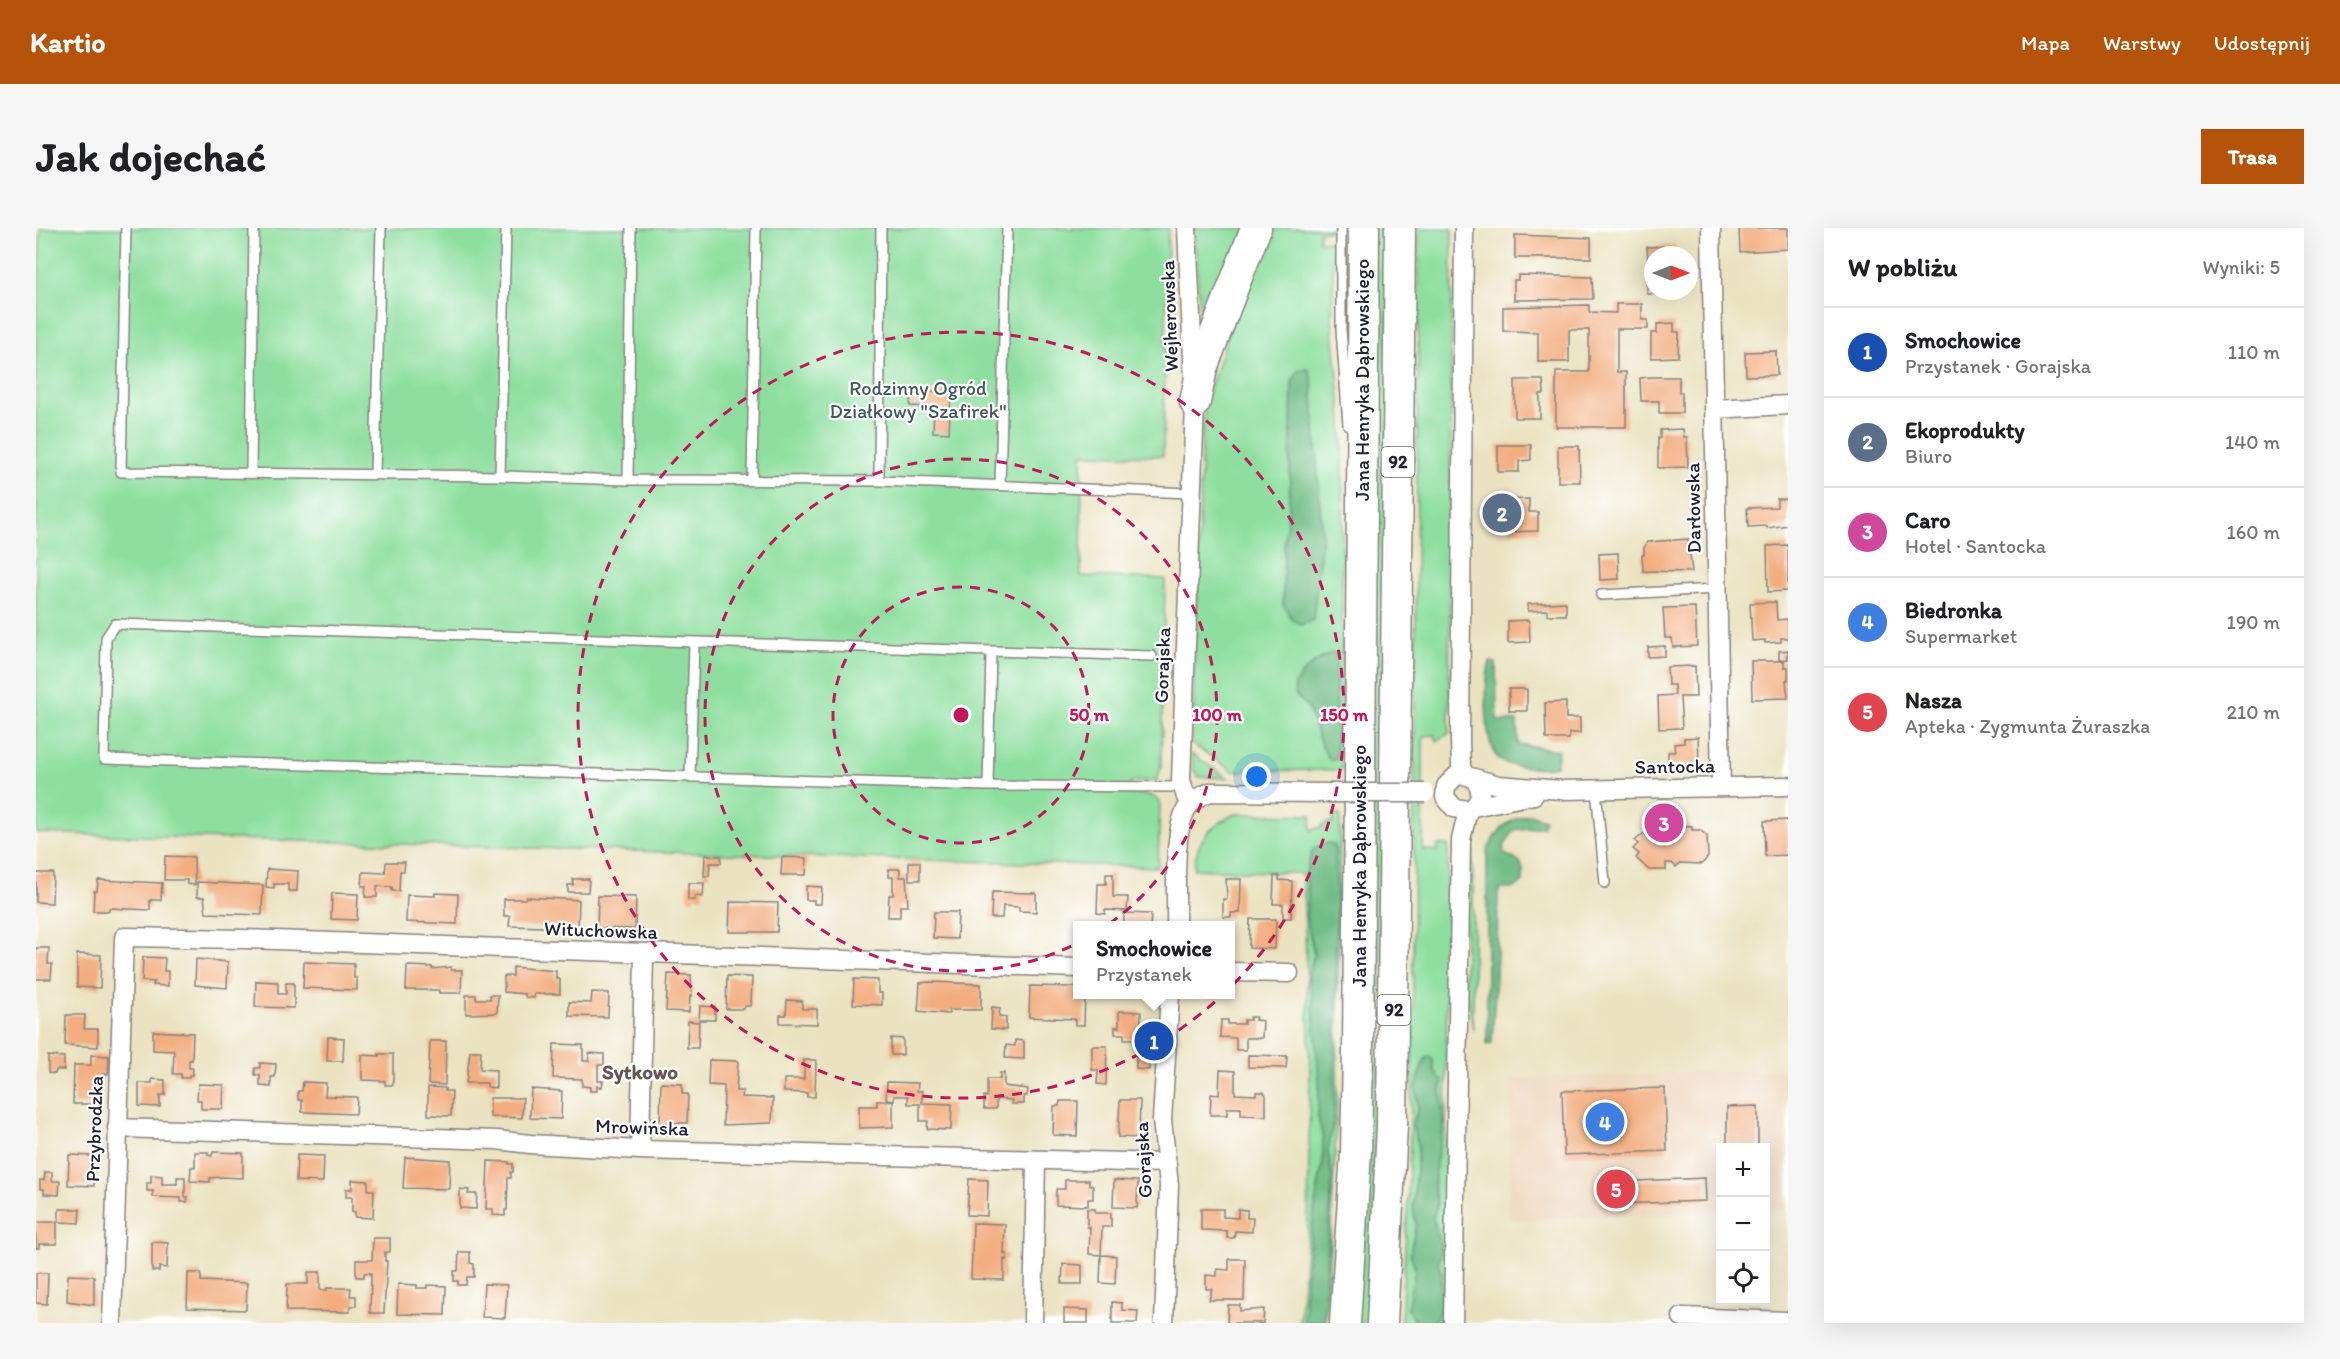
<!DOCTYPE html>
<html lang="pl">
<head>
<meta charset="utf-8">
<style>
	:root { --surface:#fff; --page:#f6f6f6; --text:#202124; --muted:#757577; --line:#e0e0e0; --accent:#b45309 }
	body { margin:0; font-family:Itim,sans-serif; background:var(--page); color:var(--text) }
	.controls { position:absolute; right:18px; bottom:18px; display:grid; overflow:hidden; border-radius:0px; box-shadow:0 6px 24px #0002 }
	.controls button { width:54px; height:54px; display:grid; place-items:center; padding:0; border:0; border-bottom:2px solid var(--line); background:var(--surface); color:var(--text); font:30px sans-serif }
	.compass { position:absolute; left:1608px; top:18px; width:54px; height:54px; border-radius:50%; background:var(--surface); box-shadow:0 6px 24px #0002; rotate:90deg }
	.you { position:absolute; left:1221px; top:549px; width:21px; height:21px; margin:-15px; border:4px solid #fff; border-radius:50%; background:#1a73e8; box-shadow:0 0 0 9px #1a73e833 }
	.badge { display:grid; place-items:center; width:39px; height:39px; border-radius:50%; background:var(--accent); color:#fff; font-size:20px; font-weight:700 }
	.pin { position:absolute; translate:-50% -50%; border:3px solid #fff; box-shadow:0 2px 6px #0006 }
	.popup { position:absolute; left:1037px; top:693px; width:162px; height:78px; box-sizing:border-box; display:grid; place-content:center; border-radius:0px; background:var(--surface); filter:drop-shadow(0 2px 4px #0005); font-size:20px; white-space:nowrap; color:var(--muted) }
	.popup b { font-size:22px; color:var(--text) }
	.popup::after { content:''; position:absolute; left:50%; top:100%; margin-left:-12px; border:12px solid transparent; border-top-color:var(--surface) }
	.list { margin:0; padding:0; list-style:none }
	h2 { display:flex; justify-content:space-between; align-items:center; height:78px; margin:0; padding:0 24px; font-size:26px }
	h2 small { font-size:20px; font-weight:400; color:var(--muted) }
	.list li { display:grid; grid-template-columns:39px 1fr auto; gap:18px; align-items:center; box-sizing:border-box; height:90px; padding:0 24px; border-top:2px solid var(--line) }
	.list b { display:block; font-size:22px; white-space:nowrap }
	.list p { margin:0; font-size:20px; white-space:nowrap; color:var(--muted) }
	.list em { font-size:20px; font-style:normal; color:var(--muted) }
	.icon { flex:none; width:33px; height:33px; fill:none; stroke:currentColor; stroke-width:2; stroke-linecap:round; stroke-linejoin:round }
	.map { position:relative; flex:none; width:1752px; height:1095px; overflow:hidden; border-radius:0px }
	header { display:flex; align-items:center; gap:36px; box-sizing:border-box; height:84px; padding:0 30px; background:var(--accent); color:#fff }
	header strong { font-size:28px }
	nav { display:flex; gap:33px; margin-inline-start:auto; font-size:21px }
	.intro { display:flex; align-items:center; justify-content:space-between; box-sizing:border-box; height:144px; padding:0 36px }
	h1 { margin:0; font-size:42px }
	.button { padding:15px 27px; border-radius:0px; background:var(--accent); color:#fff; font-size:21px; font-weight:700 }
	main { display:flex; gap:36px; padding:0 36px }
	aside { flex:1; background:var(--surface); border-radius:0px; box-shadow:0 6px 24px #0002 }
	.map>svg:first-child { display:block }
</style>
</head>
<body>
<header>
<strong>Kartio</strong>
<nav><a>Mapa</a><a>Warstwy</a><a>Udostępnij</a></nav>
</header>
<div class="intro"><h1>Jak dojechać</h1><a class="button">Trasa</a></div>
<main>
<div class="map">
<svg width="1752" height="1095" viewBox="0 0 1752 1095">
	<rect width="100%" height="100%" fill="#fff"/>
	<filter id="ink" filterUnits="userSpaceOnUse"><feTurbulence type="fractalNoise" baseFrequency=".0167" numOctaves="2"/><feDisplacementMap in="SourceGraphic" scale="12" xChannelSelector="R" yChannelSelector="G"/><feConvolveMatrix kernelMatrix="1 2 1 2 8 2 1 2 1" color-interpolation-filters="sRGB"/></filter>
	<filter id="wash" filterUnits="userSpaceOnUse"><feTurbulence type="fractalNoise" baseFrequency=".008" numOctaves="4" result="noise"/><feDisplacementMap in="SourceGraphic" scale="24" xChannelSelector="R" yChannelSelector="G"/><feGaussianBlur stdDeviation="1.35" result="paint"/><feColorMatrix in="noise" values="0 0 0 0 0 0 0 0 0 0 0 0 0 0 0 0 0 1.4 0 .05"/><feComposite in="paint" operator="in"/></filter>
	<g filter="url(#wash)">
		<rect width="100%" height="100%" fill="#eae2c0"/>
		<path fill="#eed6bb" d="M1745 841 1749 982 1730 983V920H1684V984L1473 992 1475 851Z"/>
		<path fill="#8edf9f" stroke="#58806d" stroke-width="1.5" d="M5 0H1132L1127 228 1046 226 1045 348 1129 351 1125 540 1121 552 1095 554 1094 566 1115 567 1124 574 1122 639 0 605V87Z
			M1158 0H1212L1167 122Z
			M1227 0H1298L1294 3H1283V13L1294 14 1298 18 1296 92 1306 192 1307 229 1305 542 1197 543 1156 516 1166 209 1170 172Z
			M1338 0H1353L1349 617 1335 1095H1319Z
			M1383 0H1416L1413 505 1401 513 1399 507 1387 508V622L1401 623 1402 617H1412L1408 1095H1391L1399 1091 1404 1081 1405 1043 1402 1036 1405 1021 1397 990 1401 975 1398 962 1400 933 1408 896 1405 863 1406 853 1398 842 1397 834 1390 830 1380 859 1382 880 1378 894 1382 919 1377 979 1380 996 1375 1022 1379 1043 1371 1080 1380 1095H1365L1372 971 1376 852Z
			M1156 526 1192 550 1163 549 1157 541Z
			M1198 586 1275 587V602L1284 600 1289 595H1297V587H1304L1301 885 1290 1095H1263L1272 1003 1274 836 1267 648 1262 645 1158 641C1161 609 1172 602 1198 586Z
			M1430 619 1437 620V802L1429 754Z"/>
		<path fill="#72be86" stroke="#4a7060" stroke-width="1.5" d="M1271 141 1273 142 1276 153 1286 308 1277 392 1265 397 1257 392 1247 377 1248 315 1253 281 1256 154 1262 143Z
			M1300 425V531H1293C1281 515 1280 496 1271 479 1268 474 1261 471 1259 465 1255 449 1287 425 1300 425Z
			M1454 434 1460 435 1461 493H1481L1482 516 1522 522 1520 538C1511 541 1501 539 1492 539 1484 538 1472 538 1465 533 1447 522 1448 452 1454 434Z
			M1493 586 1508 591 1507 598 1478 602 1468 618 1467 625 1484 634 1487 642V654L1478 660 1464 661 1462 666 1461 727 1456 815 1451 817V623C1464 599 1468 594 1493 586Z
			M1292 615 1299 618 1301 671 1298 892 1292 923 1296 949 1287 1095H1268L1270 1047 1279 976 1287 934V911L1282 889 1283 852 1276 766 1272 748 1278 727 1270 688 1272 669 1270 644 1276 623 1282 618Z
			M1392 828 1396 829 1398 842 1406 853 1405 863 1408 896 1400 933 1398 962 1401 975 1397 990 1405 1021 1402 1036 1405 1043 1404 1081 1402 1088 1396 1094C1355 1095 1380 1059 1379 1039 1379 1033 1376 1031 1374 1026L1380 996 1377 979 1382 919 1377 899 1382 880 1380 859 1386 837Z"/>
		<g id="blocks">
			<path fill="#f3ad7f" d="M1703 0H1752V21L1704 24Z
				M1479 7 1555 10V30H1479Z
				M1639 18 1640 27H1617V63H1643V66H1611V51H1613L1611 19Z
				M1482 47 1556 49 1557 71 1478 72V52H1482Z
				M1580 76H1606V92H1612V101H1581V144H1590V199H1520V144H1553V102H1533V134H1502V104L1467 103V79L1553 77V84L1580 85Z
				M1638 95V104H1643L1642 129 1615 130V105H1621V96Z
				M1740 123 1741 147 1710 148 1709 124Z
				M1615 149H1643V164H1646V185H1623V173H1605L1604 150Z
				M1479 152H1507L1508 166H1504V190H1479Z
				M875 163 915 164 913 205 897 204 898 179 874 178Z
				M1647 201 1648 209H1651L1652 239 1622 240V210H1624V202Z
				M1462 217H1495V232L1483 233V244H1462Z
				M1522 218H1543L1544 254H1522Z
				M1493 271V284H1502V303L1474 304V294H1462L1461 272Z
				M1741 271H1752V297L1731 300V298L1712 299 1711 280 1741 279Z
				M1652 311 1656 344 1607 343 1606 327H1608V320L1611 314Z
				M1752 317V363L1732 364 1731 318Z
				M1582 325 1583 351 1564 352 1563 326Z
				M1530 374V387H1511V382L1492 383V376Z
				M1740 374 1741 392 1752 391V410H1745V414L1729 415V412L1716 413 1714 375Z
				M1659 379 1661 418 1637 419 1636 410H1629L1627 380Z
				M1493 392 1494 414 1472 415V393Z
				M1629 418V428L1612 429V419Z
				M1752 422V431L1743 432V423Z
				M1715 433H1748V439H1752V452H1750L1752 470 1716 471Z
				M1659 438 1660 469H1644L1646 500 1623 501 1622 468 1639 467 1638 457H1632L1631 439Z
				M1473 461H1491V483H1473Z
				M1530 474V490H1544V505H1533V511H1510L1509 475Z
				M1662 509 1663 536 1632 537V524H1639L1638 516 1648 515V510Z
				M1752 592V627L1729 628 1728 593Z
				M1641 597 1656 598V602H1664L1671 608 1672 629 1666 636 1644 635 1640 639 1636 635H1630V642H1613L1600 630 1603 626 1597 621 1602 616 1599 613 1608 605 1611 608 1613 603H1641Z
				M669 627 685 628V635H674L673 648H668Z
				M129 628 158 629 159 657 151 656V652H128Z
				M746 629 771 630 770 647H745Z
				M350 634H369L368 643H364L363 663H356V659L341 658V669H329L330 658H326L327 644 349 645Z
				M873 634H884V652H873Z
				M231 641 262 643 261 663H252V656H238V660L230 659Z
				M853 641H864V649H870L872 678H864V689H852L853 667H857V649H853Z
				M0 645H17L16 675 0 674Z
				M1070 646H1077V669H1092L1091 683 1069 682V686L1061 685 1062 656H1070Z
				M1238 648H1243V652L1256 653 1255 690H1247V676H1237Z
				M537 651H553L552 664H532V657H537Z
				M1190 651H1205L1204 685H1195V689H1187V671H1191Z
				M62 652 126 655 125 672H114V682L73 680V683H57L58 663H61Z
				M161 654 227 657 226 687 170 685 168 669H161Z
				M652 655H668L667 669 659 668V672H652Z
				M770 658 786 659 785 676H778V672H770Z
				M956 664 1000 665V684L983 683V679L967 678 966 690H955Z
				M296 665 322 666 321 692 295 691Z
				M399 665 422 666 421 696 370 694 371 667 399 668Z
				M562 668 600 669 599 701 561 700Z
				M490 669 543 672 542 700 473 698 474 688H468V671H489Z
				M694 674 742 675 741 704H693Z
				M898 684H922L921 711 897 710Z
				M1088 685 1115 686 1114 698H1088Z
				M1214 691H1240L1239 721 1213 720Z
				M0 720H13L12 736H16L15 751H0Z
				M41 726 65 727 64 760 41 759Z
				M107 729 129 730 128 743H132V758L117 757 118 754 106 753Z
				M160 731 192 734 191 760 159 757Z
				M268 734 318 736V750H321V762L267 760Z
				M371 738 396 739V741L415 739V742H426L425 765H403V762H370Z
				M477 739 520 743V751H524V766H498V770L489 769V766L468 764V748H477Z
				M632 746 655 747 656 768H654L653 784 630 783Z
				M691 748 716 749 715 778H709L708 781H690Z
				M818 751 842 752V765H846V777L817 776Z
				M220 753 242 754V766H250V755H258V780L219 779Z
				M894 754 945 756V782H913V786L882 783 884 755Z
				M994 758 1042 759V766H1049L1048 797H1039V791L993 789Z
				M556 764 573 765 572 789 533 788V774L555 775Z
				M430 767H440V771H454V767H462L461 785 430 786Z
				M751 772 766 773V781H781V796L744 795V787H750Z
				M664 778 679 779V792H663Z
				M956 779 964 780 963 788 970 789V802L955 801Z
				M1083 783 1105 784 1104 811H1088V806H1079V799H1083Z
				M30 787H49L48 801H62V819L29 817Z
				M1214 789H1220L1219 792 1227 793 1226 810H1210V822H1200V810L1184 809 1185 792H1192V796H1208V792H1214Z
				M652 793 663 794 662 820H651Z
				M117 803 157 805 156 832H153V840H157L156 847H153V850H145V846H137L138 823 117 822Z
				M292 809 308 810 307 833H291Z
				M855 810 867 811V827H855Z
				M979 812 988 813V831L969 830 970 817 979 818Z
				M394 813H410L409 857 392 856Z
				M518 816 547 817V833H553V825L568 826V837H562V853H567L566 859 561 858V863H554V859L546 858V851L517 850Z
				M1056 818H1071L1070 857 1061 856 1062 842H1056Z
				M434 823H445L444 841 460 842V860L451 859V855H430Z
				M343 826H357V857H349V853L326 852V827L343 828Z
				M55 827 73 828 72 846H66L65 866H60V876H37L38 837H55Z
				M1212 827 1251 828 1250 840 1212 839Z
				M12 828 28 829V842H20L19 846 12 845Z
				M1100 828 1113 829V842L1100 841Z
				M673 832 702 833 700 863H707L706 869 737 870 736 895 687 897 688 858 672 857Z
				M768 832H780L779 869H771V865L748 864V851H768Z
				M224 835 240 836 239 849H235V859L224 858V847H219V840H224Z
				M1184 842 1199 843V866L1220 867V864H1228L1230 867V888L1205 887V880H1191V887H1174L1175 866 1183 867Z
				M964 845H968V858L992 861 991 868H988V876H975L976 872 960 871V881H948V868L951 869V851H964Z
				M116 851 129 852V867H124V879L103 878V855H116Z
				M267 854 290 855 289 868 321 869 320 886 266 884V872H262V863H266Z
				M851 854 882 855 881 863H886V875L916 876 915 902 891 901 892 893H884V876H872V868H858V872L850 871Z
				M625 855 646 856V866H652L651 895H624Z
				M162 856 188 857 187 881H165V872H161Z
				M392 859 409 860V863H416L415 888 392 887Z
				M1629 860 1631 923 1528 927 1526 863Z
				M495 861 526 863 525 891 494 890Z
				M454 870H487L486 890 454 889Z
				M1084 872H1104L1103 910 1082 909Z
				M841 873H857V899L823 900V878H841Z
				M1024 873H1042L1041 908 1017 907 1018 878H1023Z
				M1722 878V920H1691V879Z
				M159 924H172V927L176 928 177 924 207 925V950L185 949 174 950V954L154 953 155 939H159Z
				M33 927 58 928V958L32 957Z
				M261 927 288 928 287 954 260 953Z
				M369 929 414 932 413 961 367 960Z
				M452 933 473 934V936H477V944H475V950H472L471 982H469V988L457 987V981H450Z
				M9 944H16V953H24L23 967 8 966V961H4V952H8Z
				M115 947 126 948V956H141V949H149V969H152L151 974H145V970L117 969V963H111V955H115Z
				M1669 950 1670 973 1578 976 1577 954Z
				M933 951 952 952 951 988 931 987Z
				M316 952 332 953V962H338L337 990 319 989V984H316V969H310V961H316Z
				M1029 952H1053V957L1057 958V971H1052V978L1020 977V961H1029Z
				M1078 952 1102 953 1101 980 1077 979Z
				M424 961 433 962 432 966H441L440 981 424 980Z
				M23 981H44L43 995 23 994Z
				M1051 981H1059V985H1075V999H1066L1065 1027 1053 1026 1054 999H1051Z
				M1165 981H1187V989L1202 990V981L1211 982V990H1217L1216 1004 1199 1003 1198 1010H1191V1003L1165 1002Z
				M0 994H21V1016H3V1020H0Z
				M937 995 969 996 968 1026H971V1032L968 1031V1052L935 1051Z
				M337 1010H354V1024H349V1033H351L348 1085H334L335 1045H328V1049H320V1032H336Z
				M116 1014 132 1015 131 1040 123 1039V1043H116Z
				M423 1024H434V1035L438 1036V1049H431L430 1057H422V1053H418V1043H422Z
				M1065 1027 1080 1028 1079 1056 1064 1055Z
				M1193 1031H1209L1208 1072H1173L1176 1061H1170V1047L1181 1048V1041L1193 1042Z
				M1027 1036 1046 1037V1056H1026Z
				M272 1044H284V1062H291V1060H315L314 1068H320V1078H314V1084L250 1083 251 1056H272Z
				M0 1045H12L11 1076 0 1075Z
				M152 1045H165V1053L211 1055 210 1082 151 1080Z
				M32 1047 58 1048V1077L31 1073Z
				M362 1056 381 1057V1060H391V1057L410 1058 409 1087 361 1086Z
				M448 1056 471 1057 469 1090 446 1089Z
				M1076 1074 1086 1075V1082L1102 1083 1101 1095H1076Z
				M1192 1077H1204V1083L1228 1081 1227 1095H1191Z
				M1028 1081 1052 1082V1095H1028Z"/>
		</g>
	</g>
	<g filter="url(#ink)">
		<use href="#blocks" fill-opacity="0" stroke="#86827e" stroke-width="1.5"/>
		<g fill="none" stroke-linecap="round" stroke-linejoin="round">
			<defs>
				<path id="lane" d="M90 0 85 244 464 248 592 252 843 253 1155 265
					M1305 0V101L1312 197
					M215 245 218 0
					M339 247 345 0
					M464 248 470 0
					M592 252 595 0
					M716 253 720 0
					M843 253 845 0
					M964 257 971 0
					M1565 367 1681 361
					M1116 428 79 396 70 410 68 531 952 558 1146 559
					M654 550 658 414
					M952 558 955 424
					M1560 561 1569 655"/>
				<path id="street" d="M1151 0 1159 176 1145 552 1150 569 1155 575
					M1675 0 1685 559
					M1678 181 1752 177
					M1428 547 1425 538 1424 513 1428 0
					M1437 550C1448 561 1446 575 1432 582L1418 580 1409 569 1410 558 1420 548 1428 547 1462 557 1526 562 1752 558
					M1437 579 1498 567
					M1140 698C1141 667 1136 605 1151 580 1157 571 1165 568 1174 564L1294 565
					M1194 744 1253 745
					M81 900 461 912 494 916 604 922 1131 935
					M604 922 608 726
					M1646 1089 1752 1093
					M76 1095 88 709 208 711 1042 740
					M997 1095 1000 932
					M1128 1095 1133 957 1126 892 1134 766
					M1417 1095 1425 612 1432 582"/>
				<path id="primary" d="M1159 174 1166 140 1220 0
					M1309 1095 1320 924 1322 824 1328 0
					M1346 1095 1356 898 1364 0"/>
			</defs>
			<use href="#lane" stroke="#86827e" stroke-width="12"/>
			<use href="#street" stroke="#86827e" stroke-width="21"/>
			<use href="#primary" stroke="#86827e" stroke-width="33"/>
			<use href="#lane" stroke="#fff" stroke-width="9"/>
			<use href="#street" stroke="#fff" stroke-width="18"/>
			<use href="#primary" stroke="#fff" stroke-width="30"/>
			<defs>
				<path id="street-bridge" d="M1294 565H1389"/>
			</defs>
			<use href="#street-bridge" stroke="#86827e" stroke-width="21" stroke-linecap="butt"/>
			<use href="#street-bridge" stroke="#fff" stroke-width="18"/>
		</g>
	</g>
	<g fill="none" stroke="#c2185b" stroke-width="3" stroke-dasharray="10 8">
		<circle cx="925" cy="487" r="128"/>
		<circle cx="925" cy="487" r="256"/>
		<circle cx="925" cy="487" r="383"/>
	</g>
	<g text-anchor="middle" stroke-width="4.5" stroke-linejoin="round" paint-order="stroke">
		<g fill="#fff" stroke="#646476" stroke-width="1.5">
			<rect x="1345.5" y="219" width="33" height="30" rx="4.5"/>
			<rect x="1341.5" y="767" width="33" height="30" rx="4.5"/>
		</g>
		<g font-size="18" font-weight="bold" fill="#22223b">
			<text x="1362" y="240">92</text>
			<text x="1358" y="788">92</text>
		</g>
		<g font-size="20" fill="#22223b" stroke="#fff">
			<text transform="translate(1133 88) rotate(-92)" y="7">Wejherowska</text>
			<text transform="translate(1326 152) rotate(-90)" y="7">Jana Henryka Dąbrowskiego</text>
			<text transform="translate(1657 280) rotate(-91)" y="7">Darłowska</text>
			<text transform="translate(1126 437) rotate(-88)" y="7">Gorajska</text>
			<text transform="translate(1639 538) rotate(-1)" y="7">Santocka</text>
			<text transform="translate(1323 638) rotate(-90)" y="7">Jana Henryka Dąbrowskiego</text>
			<text transform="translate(565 702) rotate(2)" y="7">Wituchowska</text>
			<text transform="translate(606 899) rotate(2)" y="7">Mrowińska</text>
			<text transform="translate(58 901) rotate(-88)" y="7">Przybrodzka</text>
			<text transform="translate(1107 932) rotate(-93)" y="7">Gorajska</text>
		</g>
		<g font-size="20" fill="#425b59" stroke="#fff">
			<text x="882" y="167">Rodzinny Ogród<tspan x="882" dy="23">Działkowy "Szafirek"</tspan></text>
		</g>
		<g font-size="21" font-weight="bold" fill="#6b5353" stroke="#fff">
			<text x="604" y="851">Sytkowo</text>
		</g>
	</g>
	<circle cx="925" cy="487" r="9" fill="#c2185b" stroke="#fff" stroke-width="3"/>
	<g font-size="18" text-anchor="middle" font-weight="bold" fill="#c2185b" stroke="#fff" stroke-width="4.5" stroke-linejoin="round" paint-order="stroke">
		<text x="1053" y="493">50 m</text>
		<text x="1181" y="493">100 m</text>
		<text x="1308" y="493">150 m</text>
	</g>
</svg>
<div class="controls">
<button>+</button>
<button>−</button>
<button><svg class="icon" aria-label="locate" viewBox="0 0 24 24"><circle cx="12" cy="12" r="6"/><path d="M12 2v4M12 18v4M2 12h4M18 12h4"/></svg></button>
</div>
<svg class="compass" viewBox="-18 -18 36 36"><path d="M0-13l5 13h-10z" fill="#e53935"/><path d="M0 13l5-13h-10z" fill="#757577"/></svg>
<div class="you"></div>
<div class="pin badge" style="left:1118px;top:813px;background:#1a4fb4">1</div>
<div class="popup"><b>Smochowice</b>Przystanek</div>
<div class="pin badge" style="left:1466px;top:285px;background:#5c6f8a">2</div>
<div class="pin badge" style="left:1628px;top:595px;background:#d1479c">3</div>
<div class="pin badge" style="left:1569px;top:894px;background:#3f7fe0">4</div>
<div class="pin badge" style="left:1580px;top:961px;background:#e0444e">5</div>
</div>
<aside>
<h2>W pobliżu<small>Wyniki: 5</small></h2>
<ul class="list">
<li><span class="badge" style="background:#1a4fb4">1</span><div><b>Smochowice</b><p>Przystanek · Gorajska</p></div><em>110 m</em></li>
<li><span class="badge" style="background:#5c6f8a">2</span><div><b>Ekoprodukty</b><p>Biuro</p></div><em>140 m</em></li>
<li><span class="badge" style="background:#d1479c">3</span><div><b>Caro</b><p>Hotel · Santocka</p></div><em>160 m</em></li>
<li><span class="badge" style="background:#3f7fe0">4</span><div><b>Biedronka</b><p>Supermarket</p></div><em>190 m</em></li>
<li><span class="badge" style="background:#e0444e">5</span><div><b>Nasza</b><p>Apteka · Zygmunta Żuraszka</p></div><em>210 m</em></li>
</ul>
</aside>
</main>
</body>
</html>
